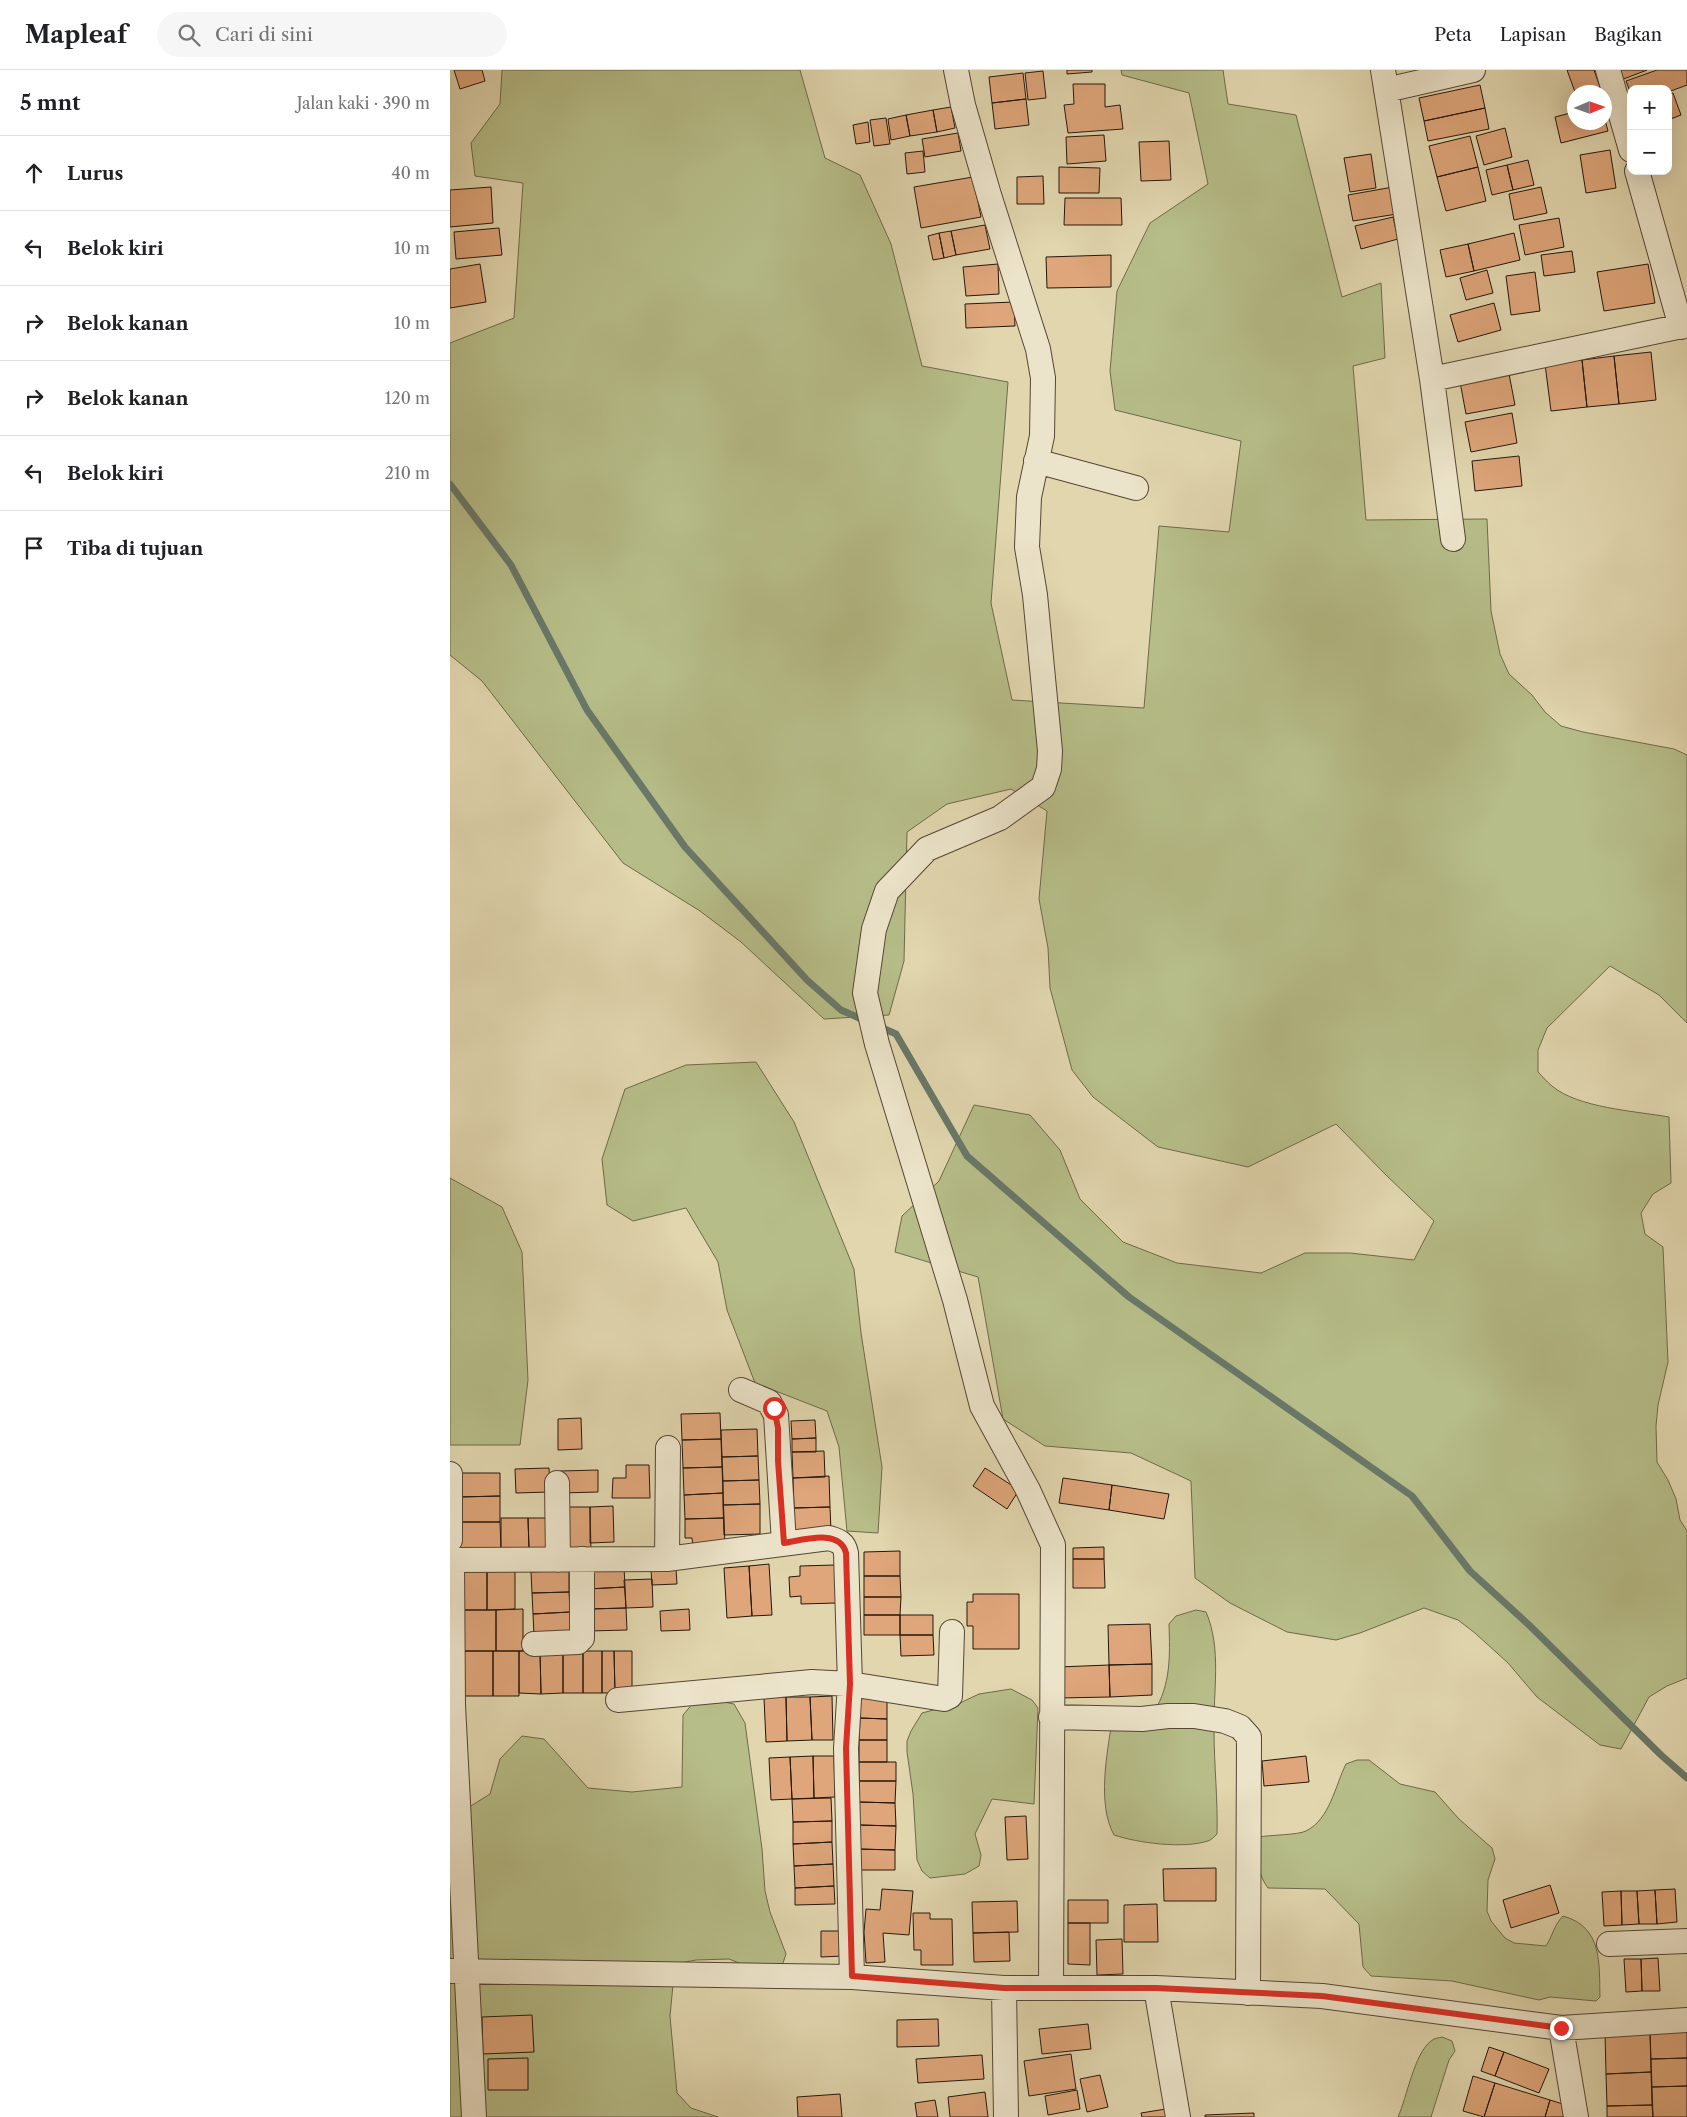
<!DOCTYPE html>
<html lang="id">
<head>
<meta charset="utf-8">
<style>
	:root { --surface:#fff; --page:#f6f6f6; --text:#202124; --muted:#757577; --line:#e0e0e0 }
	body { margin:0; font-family:"Libre Caslon Text",serif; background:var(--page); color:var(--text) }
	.controls { position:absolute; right:15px; top:15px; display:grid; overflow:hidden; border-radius:10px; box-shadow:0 5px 20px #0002 }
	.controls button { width:45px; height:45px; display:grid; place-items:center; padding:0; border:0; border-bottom:1px solid var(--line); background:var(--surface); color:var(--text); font:25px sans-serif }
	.compass { position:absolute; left:1117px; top:15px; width:45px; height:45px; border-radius:50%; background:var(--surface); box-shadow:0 5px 20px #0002; rotate:88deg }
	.stop { position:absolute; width:15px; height:15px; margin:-11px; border:4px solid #d93025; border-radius:50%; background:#fff }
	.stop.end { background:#d93025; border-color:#fff; box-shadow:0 1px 5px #0008 }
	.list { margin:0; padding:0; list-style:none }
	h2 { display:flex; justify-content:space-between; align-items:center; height:65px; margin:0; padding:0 20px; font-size:21px }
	h2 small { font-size:16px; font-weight:400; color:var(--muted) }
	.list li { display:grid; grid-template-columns:32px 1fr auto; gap:15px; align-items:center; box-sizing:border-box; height:75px; padding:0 20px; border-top:1px solid var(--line) }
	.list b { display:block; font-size:19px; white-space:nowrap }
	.list em { font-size:16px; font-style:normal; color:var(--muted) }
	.icon { flex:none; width:28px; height:28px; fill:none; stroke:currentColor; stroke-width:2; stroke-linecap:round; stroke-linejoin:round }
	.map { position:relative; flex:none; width:1237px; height:2047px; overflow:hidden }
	header { display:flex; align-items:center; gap:30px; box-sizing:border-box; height:70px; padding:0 25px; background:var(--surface); border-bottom:1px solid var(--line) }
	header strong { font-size:24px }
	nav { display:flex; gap:28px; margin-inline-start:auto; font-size:18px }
	.search { width:350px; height:45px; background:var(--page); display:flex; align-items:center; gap:12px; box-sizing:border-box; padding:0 18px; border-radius:28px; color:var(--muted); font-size:19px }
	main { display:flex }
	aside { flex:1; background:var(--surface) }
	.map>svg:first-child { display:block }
</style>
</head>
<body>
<header>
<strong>Mapleaf</strong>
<div class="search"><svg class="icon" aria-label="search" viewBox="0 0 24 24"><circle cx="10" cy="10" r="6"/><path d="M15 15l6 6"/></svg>Cari di sini</div>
<nav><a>Peta</a><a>Lapisan</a><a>Bagikan</a></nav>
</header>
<main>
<aside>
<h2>5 mnt<small>Jalan kaki · 390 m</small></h2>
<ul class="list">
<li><svg class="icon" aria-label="ahead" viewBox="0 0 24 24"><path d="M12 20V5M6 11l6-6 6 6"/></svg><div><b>Lurus</b></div><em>40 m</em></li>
<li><svg class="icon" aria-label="left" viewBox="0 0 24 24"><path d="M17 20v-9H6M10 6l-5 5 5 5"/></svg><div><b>Belok kiri</b></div><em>10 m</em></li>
<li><svg class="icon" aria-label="right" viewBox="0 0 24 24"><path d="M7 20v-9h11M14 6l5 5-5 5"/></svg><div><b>Belok kanan</b></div><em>10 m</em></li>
<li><svg class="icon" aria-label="right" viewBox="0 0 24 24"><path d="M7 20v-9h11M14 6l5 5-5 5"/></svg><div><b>Belok kanan</b></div><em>120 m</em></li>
<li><svg class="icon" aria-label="left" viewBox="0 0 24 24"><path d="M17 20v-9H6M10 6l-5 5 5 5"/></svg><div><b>Belok kiri</b></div><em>210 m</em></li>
<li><svg class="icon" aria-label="arrive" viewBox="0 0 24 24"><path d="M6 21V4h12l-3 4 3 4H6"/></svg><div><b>Tiba di tujuan</b></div></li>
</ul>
</aside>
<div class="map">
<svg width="1237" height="2047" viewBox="0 0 1237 2047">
	<rect width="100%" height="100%" fill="#e1d6ae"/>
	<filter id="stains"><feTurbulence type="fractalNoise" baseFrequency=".004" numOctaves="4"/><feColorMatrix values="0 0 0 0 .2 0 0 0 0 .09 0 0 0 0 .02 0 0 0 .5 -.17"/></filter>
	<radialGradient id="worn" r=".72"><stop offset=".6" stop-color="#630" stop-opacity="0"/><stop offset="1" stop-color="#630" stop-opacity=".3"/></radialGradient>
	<path fill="#b6bd88" stroke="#6e6a4a" d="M52 0H350L375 88 410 105 441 174 472 296 558 312 541 533 562 630 694 638 709 456 779 462 791 371 665 340 660 301 667 221 700 153 758 114 739 23 672 5 671 0H773L778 34 846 45 892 227 931 213 935 288 903 296 916 450 1037 449 1041 541 1050 584 1059 604 1082 625 1095 642 1111 656 1133 662 1224 679 1237 685V953L1209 925 1160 896 1097 958 1088 980V1002C1092 1006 1097 1012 1102 1016 1128 1038 1185 1041 1219 1047L1221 1113 1203 1124 1191 1143 1195 1164 1213 1177 1218 1292 1208 1335 1206 1356 1207 1392 1218 1410 1226 1429 1230 1450 1237 1461V1608L1217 1616 1199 1627 1171 1679 1150 1675 1087 1627 1058 1593 1025 1563 1008 1550 974 1538 910 1563 886 1570 837 1562 780 1533 745 1508 741 1411 681 1383 595 1376 553 1349 528 1207 445 1182 452 1146 489 1111 524 1035 580 1045 610 1080 630 1129 673 1172 727 1193 811 1203 855 1183H900L964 1190 984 1151 936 1105 886 1054 798 1097 708 1077 643 1027 622 1000 600 918 598 878 589 829 597 741 561 719 497 734 457 762 454 891 439 945 374 949 291 872 250 841 173 793 32 611 0 585V273L64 248 73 113 25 106 21 73 50 34Z
		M306 992 344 1052 404 1199 411 1263 432 1397 428 1463 397 1461 389 1377 377 1341 305 1313 277 1240 268 1192 236 1138 183 1151 157 1135 152 1089 175 1019 236 995Z
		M0 1108 52 1137 72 1182 78 1310 70 1375H0Z
		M746 1540 756 1542C772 1579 763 1622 764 1660 764 1695 768 1730 767 1764 764 1767 761 1770 758 1771 733 1779 688 1773 664 1765 647 1734 657 1684 662 1651L704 1642C721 1614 720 1586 719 1554L726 1546Z
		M561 1619 582 1630 588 1638 584 1734 542 1729 525 1764 531 1785 529 1796 515 1804 480 1808 472 1801 467 1790 463 1724 457 1682V1671L461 1661 472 1643 510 1633 529 1624Z
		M264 1630 284 1634 295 1653 312 1779 315 1821 320 1842 336 1884 332 1896 299 1897 279 1889 246 1890 225 1894 220 1946 227 2023 241 2038 268 2047H0V1749L40 1724 50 1689 72 1666 94 1669 138 1718 182 1722 232 1717 233 1645 244 1632Z
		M907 1690H919L950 1714 985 1722 1009 1749 1042 1778 1045 1789 1038 1810 1037 1841 1041 1851 1055 1868 1064 1873 1096 1876C1103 1865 1104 1855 1113 1846 1153 1857 1149 1894 1150 1927L1146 1931 1100 1927 1089 1930 1002 1911 921 1906 913 1897 909 1854 875 1819 818 1818C806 1802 808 1786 809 1767 819 1765 848 1765 856 1761 880 1749 885 1716 896 1694Z
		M992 1967 1002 1971 1005 1981 999 1990 981 2047H948C957 2027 964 1984 981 1971 984 1968 989 1968 992 1967Z"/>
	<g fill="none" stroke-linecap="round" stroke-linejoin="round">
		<path stroke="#697869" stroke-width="7" d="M0 414 61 495 137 640 235 777 357 910 391 940 416 951
			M428 956 446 964 517 1086 679 1227 962 1426 1020 1501 1079 1555 1211 1685 1237 1708"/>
	</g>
	<path fill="#dea67a" stroke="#26160b" d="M4 0H32L35 11 10 19Z
		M617 0H642V2L617 4Z
		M1117 0H1144L1150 17 1135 22H1125Z
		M1167 0H1197L1171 10Z
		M1207 0H1237V15L1218 22V19H1181V24L1176 11Z
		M593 1 596 28 578 30 575 3Z
		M573 3 576 29 542 33 539 7Z
		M623 14H655V37L670 35 673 59 618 63 614 35 624 34Z
		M1030 15 1035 38 974 51 969 28Z
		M1223 23 1231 45 1218 50V25Z
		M576 29 579 55 545 59 542 33Z
		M501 37 505 58 487 62 483 40Z
		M1035 38 1039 59 978 71 974 51Z
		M483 40 487 62 460 66 456 45Z
		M1124 42V52H1154V46L1158 61 1111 73 1105 47Z
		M456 45 460 66 441 70 438 49Z
		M436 48 440 74 424 76 420 50Z
		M418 52 420 72 406 74 403 55Z
		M1055 58 1062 87 1034 95 1026 66Z
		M508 63 511 81 475 87 472 69Z
		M654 65 656 91 617 94 616 67Z
		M1020 66 1028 97 987 107 979 76Z
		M719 71 721 110 691 111 689 72Z
		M1160 80 1166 118 1136 123 1130 85Z
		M473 81 475 102 457 104 455 83Z
		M921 84 926 118 900 122 894 88Z
		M1078 90 1084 115 1063 120 1057 95Z
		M1057 95 1063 120 1042 125 1036 100Z
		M609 97 650 98 649 123H609Z
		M1028 97 1036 131 996 141 987 107Z
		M593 106 594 134H567V107Z
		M523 107 531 147 471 158 464 117Z
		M41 117 43 153 0 157V120Z
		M943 117 947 144 903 151 898 125Z
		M1091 117 1097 143 1064 150 1059 124Z
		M615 128H671L672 155H614Z
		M943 147 948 169 911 179 905 156Z
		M1109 148 1114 177 1075 185 1069 155Z
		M535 155 540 179 506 185 501 161Z
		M49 158 52 185 6 189 4 162Z
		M501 161 506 185 494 188 489 163Z
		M489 163 494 188 483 190 478 166Z
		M1064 163 1070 190 1024 201 1018 174Z
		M1018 174 1024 201 996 207 990 180Z
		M1122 181 1125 202 1094 206 1091 185Z
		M661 185V217L597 218 596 187Z
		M30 194 36 232 0 238V199Z
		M548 194 549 224 516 226 513 197Z
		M1198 194 1205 233 1154 241 1147 202Z
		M1037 200 1043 223 1016 230 1010 208Z
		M1085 202 1090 241 1061 245 1056 206Z
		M564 232 565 256 516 258 515 234Z
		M1044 233 1051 260 1008 272 1000 245Z
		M1201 282 1206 330 1169 334 1164 286Z
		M1164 286 1169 334 1137 337 1132 290Z
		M1132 290 1137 337 1101 341 1095 294Z
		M1059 304 1065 335 1016 344 1010 312Z
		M1062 343 1067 373 1021 382 1015 352Z
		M1069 386 1072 416 1025 421 1022 391Z
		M270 1343 271 1369 232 1370 231 1344Z
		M131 1348 132 1379 108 1380V1349Z
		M365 1350 366 1368 342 1369 341 1351Z
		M307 1359 308 1386 272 1387 271 1360Z
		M366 1368V1382H342V1369Z
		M271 1369 272 1397 233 1398 232 1370Z
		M374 1381 375 1407 343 1408 342 1382Z
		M308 1386 309 1410 273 1411 272 1387Z
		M176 1395H199L200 1428H162L163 1408H176Z
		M272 1397 273 1423 234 1425 233 1398Z
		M99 1398 100 1422 66 1423 65 1399Z
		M535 1398 569 1420 557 1439 523 1416Z
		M148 1400V1422L111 1423 110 1401Z
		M8 1403H50V1426L9 1427Z
		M379 1406 380 1437 344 1438 343 1408Z
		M613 1408 662 1415 659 1440 609 1433Z
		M309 1410 310 1434 273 1435V1411Z
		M662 1415 719 1424 714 1449 659 1440Z
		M273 1423 274 1448 235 1449 234 1425Z
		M50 1426V1452H9V1427Z
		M310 1434V1464L274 1465 273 1435Z
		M163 1436 164 1472 140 1473V1437Z
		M113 1437H140L141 1482H114Z
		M380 1437 381 1461 345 1462 344 1438Z
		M51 1448H78L79 1479H51Z
		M78 1448H101V1479H79Z
		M274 1448 275 1476 243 1477 242 1468H235V1449Z
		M9 1452H50L51 1479 9 1482Z
		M654 1477V1489H623V1478Z
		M450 1481V1506H414V1482Z
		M623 1489H654L655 1518H623Z
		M319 1494 322 1545 302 1546 299 1496Z
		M385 1495 386 1533 351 1534V1526L340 1527 339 1507 350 1506V1496Z
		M174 1496 175 1517 138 1519 137 1497Z
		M299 1496 302 1546 277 1548 274 1498Z
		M10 1499 37 1500V1540H10Z
		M65 1499V1539L37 1540V1500Z
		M226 1499 227 1514 202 1515 201 1500Z
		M119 1500V1522L82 1523 81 1502Z
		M414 1506H450L451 1527H414Z
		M202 1509 203 1537 176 1538 174 1510Z
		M175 1517 176 1538 139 1539 138 1519Z
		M119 1522 120 1542 83 1544 82 1523Z
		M523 1524H569V1579H523V1556H517V1532H523Z
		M414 1527H451L450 1545H414Z
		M176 1538 177 1560 139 1561V1539Z
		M73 1539V1581H46V1540Z
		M239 1539 240 1560 211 1561 210 1541Z
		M10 1540H46V1581H10Z
		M120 1542 121 1564 84 1565 83 1544Z
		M414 1545H450V1565H414Z
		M450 1545H483V1565H450Z
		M700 1554 702 1594 659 1595 658 1555Z
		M450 1565H483L484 1585 451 1586Z
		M10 1581H43V1626H10Z
		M43 1581H69V1626H43Z
		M69 1581H90L91 1624 69 1623Z
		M90 1581H113V1623L91 1624Z
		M113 1581H133V1623H113Z
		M133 1581H152V1623H133Z
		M152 1581H164L165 1623H152Z
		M164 1581H182V1623H165Z
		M702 1594V1625L660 1627 659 1595Z
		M659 1595 660 1627 609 1628 608 1597Z
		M409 1623H437V1649L410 1648Z
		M382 1626 383 1670H362L360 1627Z
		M336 1627 337 1671 316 1672 314 1628Z
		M336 1627H360L362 1670 337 1671Z
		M410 1648 437 1649V1670H409Z
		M409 1670H437V1692H409Z
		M363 1686 364 1728 342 1729 340 1687Z
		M363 1686H384L385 1727 364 1728Z
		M856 1686 859 1712 814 1716 812 1691Z
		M340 1687 342 1729 321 1730 319 1688Z
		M409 1692H446V1711H409Z
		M409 1711H446L445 1733 409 1732Z
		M381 1728 382 1751 343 1752 342 1729Z
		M409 1732 445 1733 446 1756 409 1755Z
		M576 1746 578 1789 557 1790 555 1747Z
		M382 1751V1772L343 1774V1752Z
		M409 1755 446 1756 445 1780 408 1779Z
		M382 1772 383 1794 344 1796 343 1774Z
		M408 1779 445 1780V1800H408Z
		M383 1794 384 1816 345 1818 344 1796Z
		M766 1798V1831H714L713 1799Z
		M1100 1815 1109 1843 1061 1858 1053 1830Z
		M384 1816 385 1834 345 1835V1818Z
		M432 1819 463 1821 459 1865 433 1863 435 1892 416 1893 414 1862 416 1839 430 1840Z
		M1225 1819 1227 1852 1207 1854 1205 1820Z
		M1205 1820 1207 1854H1189L1187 1821Z
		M1171 1821H1187L1189 1854 1172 1855Z
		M1171 1821 1172 1855 1154 1856 1152 1822Z
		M618 1830H658V1853H618Z
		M567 1831 568 1862 523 1863 522 1832Z
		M707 1834 708 1872H674V1835Z
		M463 1843H480V1849H502L503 1895H471V1880H464Z
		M618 1853H640V1895L618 1894Z
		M371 1861H393V1886L371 1887Z
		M559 1862 560 1891 524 1892 523 1863Z
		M672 1869 673 1904 647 1905 646 1870Z
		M1208 1888 1210 1921H1192L1191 1889Z
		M1174 1889H1191L1192 1921 1176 1922Z
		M82 1945 84 1982 33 1984 32 1947Z
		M488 1949 489 1976 447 1977V1950Z
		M638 1954 641 1979 592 1984 589 1959Z
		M1237 1961V1988L1201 1989 1200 1962Z
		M1200 1962 1201 2002 1156 2004 1155 1963Z
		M1039 1977 1054 1982 1045 2006 1031 2001Z
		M1054 1982 1099 1999 1089 2023 1045 2006Z
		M621 1984 626 2019 579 2026 574 1991Z
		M532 1985 534 2009 468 2013 466 1989Z
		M78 1988V2020H38V1989Z
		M1237 1988V2016L1202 2017 1201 1989Z
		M1201 2002 1202 2035 1157 2036 1156 2004Z
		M650 2005 658 2037 637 2042 630 2009Z
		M1023 2006 1045 2013 1034 2047 1013 2041Z
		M1045 2013 1100 2030 1095 2047H1034Z
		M1237 2016V2047H1203L1202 2017Z
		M627 2020 630 2039 598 2045 595 2026Z
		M535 2022 538 2047H500L498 2027Z
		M390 2024 392 2047H348L347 2027Z
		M485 2030 488 2047H467L465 2033Z
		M1100 2030 1116 2035 1113 2047H1095Z
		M1202 2035 1203 2047H1157V2036Z
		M716 2039 717 2047H692L691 2043Z
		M804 2043V2047H755V2045Z"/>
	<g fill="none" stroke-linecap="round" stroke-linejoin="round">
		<defs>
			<path id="minor" d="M506 0 513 35 539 125 588 279 593 308 592 366 579 427 577 477 585 525 600 681 599 699 593 717 550 748 477 779 437 821 424 859 415 923 427 974 505 1230 532 1336 578 1420 603 1475 601 1917
				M933 0 982 309 1003 469
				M1158 0 1181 80
				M936 20 1023 0
				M1187 101 1231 257
				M982 309 1237 255
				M586 391 686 418
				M291 1320 319 1332 326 1345 334 1473
				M107 1413 108 1490
				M0 1470V1404
				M217 1489 218 1378
				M84 1574 128 1572 132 1568V1489
				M168 1630 362 1612 400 1614 494 1629 500 1626 502 1562
				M601 1647 692 1649 718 1646H744L775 1651 790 1657 799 1667 798 1923
				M1159 1874 1237 1871
				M0 1901 402 1907 554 1918H706L872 1926 1111 1958 1237 1950
				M554 1918 556 2047
				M706 1918 728 2047
				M1111 1958 1126 2047
				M24 2047 3 1635 2 1490 217 1489 379 1468C389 1471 394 1473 396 1483L400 1614 396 1678 402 1907"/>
		</defs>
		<use href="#minor" stroke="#554634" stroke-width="26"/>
		<use href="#minor" stroke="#ece4ca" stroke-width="24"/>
	</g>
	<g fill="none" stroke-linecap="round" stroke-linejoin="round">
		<path stroke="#d93025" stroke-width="6" d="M324 1338 328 1358V1391L334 1473C353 1470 390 1458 396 1483L400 1614 396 1678 402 1906 554 1918H706L872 1926 1111 1958"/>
	</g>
	<rect width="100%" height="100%" filter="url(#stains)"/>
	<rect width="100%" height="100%" fill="url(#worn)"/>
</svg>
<div class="controls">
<button>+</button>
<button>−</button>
</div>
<svg class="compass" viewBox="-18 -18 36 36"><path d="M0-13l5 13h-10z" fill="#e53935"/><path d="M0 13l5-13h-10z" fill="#757577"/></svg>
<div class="stop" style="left:324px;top:1338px"></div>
<div class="stop end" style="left:1111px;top:1958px"></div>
</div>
</main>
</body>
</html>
